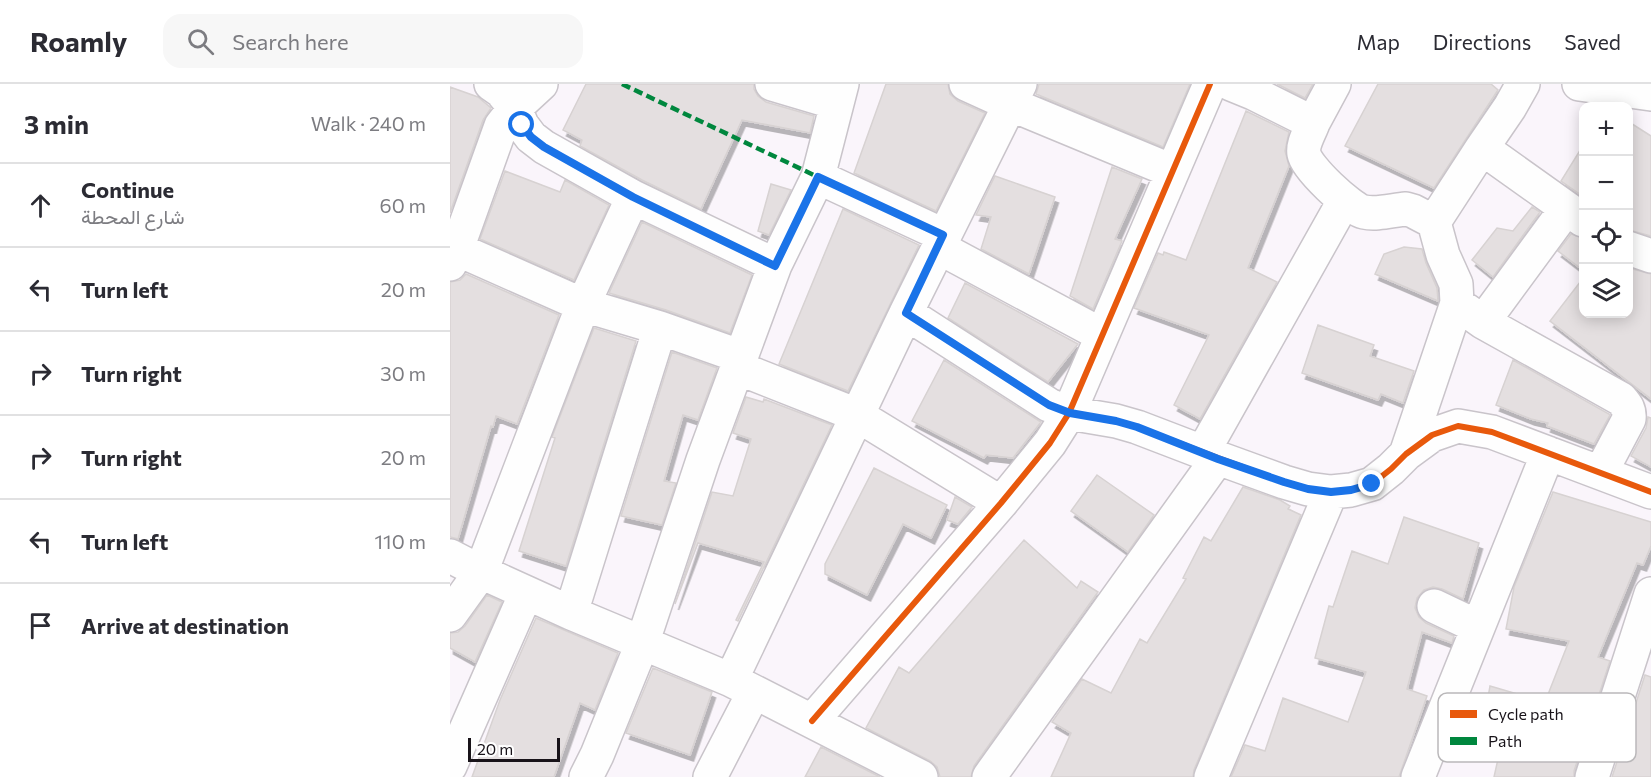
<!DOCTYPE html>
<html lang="en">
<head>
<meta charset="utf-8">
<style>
	:root { --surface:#fff; --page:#f7f7f7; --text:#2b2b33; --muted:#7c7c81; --line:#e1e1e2 }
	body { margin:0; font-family:Commissioner,Vazirmatn,sans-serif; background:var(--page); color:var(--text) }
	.controls { position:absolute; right:18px; top:18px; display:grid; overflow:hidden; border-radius:12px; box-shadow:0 3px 15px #0003 }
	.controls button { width:54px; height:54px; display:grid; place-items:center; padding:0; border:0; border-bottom:2px solid var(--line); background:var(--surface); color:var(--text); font:30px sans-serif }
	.scale { position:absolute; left:18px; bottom:15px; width:92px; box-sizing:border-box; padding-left:6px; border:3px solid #181319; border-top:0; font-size:16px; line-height:21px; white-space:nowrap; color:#181319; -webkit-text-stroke:4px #fff; paint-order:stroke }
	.stop { position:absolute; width:18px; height:18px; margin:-14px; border:4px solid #1a73e8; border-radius:50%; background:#fff }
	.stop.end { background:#1a73e8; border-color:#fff; box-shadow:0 2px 6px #0008 }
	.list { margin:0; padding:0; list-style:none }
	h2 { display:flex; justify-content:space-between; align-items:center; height:78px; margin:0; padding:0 24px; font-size:26px }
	h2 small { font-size:20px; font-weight:400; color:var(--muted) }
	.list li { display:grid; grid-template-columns:39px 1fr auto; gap:18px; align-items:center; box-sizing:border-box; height:84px; padding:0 24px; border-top:2px solid var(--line) }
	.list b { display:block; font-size:22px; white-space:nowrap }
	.list p { margin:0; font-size:20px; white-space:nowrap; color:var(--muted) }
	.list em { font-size:20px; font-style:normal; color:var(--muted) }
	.icon { flex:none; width:33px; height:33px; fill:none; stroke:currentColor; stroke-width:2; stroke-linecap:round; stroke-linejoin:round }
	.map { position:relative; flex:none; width:1201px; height:693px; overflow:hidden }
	header { display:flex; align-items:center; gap:36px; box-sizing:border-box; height:84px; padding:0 30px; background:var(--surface); border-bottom:2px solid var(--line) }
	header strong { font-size:28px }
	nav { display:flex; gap:33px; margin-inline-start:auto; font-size:21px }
	.search { width:420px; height:54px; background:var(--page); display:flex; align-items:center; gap:15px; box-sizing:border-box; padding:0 21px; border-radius:18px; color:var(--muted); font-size:22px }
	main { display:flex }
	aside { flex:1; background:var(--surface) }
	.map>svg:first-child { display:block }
</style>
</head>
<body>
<header>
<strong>Roamly</strong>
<div class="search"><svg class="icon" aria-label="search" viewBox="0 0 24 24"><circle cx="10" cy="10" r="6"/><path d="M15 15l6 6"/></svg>Search here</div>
<nav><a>Map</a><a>Directions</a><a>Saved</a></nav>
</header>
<main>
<aside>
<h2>3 min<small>Walk · 240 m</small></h2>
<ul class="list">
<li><svg class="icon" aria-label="ahead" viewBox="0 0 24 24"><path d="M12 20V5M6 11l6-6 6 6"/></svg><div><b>Continue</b><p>شارع المحطة</p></div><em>60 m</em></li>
<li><svg class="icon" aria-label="left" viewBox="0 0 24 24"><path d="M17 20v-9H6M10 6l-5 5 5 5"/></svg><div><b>Turn left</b></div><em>20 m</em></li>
<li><svg class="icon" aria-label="right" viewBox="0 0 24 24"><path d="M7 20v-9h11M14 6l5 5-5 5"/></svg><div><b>Turn right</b></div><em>30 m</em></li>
<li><svg class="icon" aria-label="right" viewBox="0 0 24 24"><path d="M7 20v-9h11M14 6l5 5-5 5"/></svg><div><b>Turn right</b></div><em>20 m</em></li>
<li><svg class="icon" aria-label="left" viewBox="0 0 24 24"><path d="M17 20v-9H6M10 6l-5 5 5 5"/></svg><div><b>Turn left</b></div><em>110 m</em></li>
<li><svg class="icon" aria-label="arrive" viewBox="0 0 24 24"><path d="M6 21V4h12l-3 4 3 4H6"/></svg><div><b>Arrive at destination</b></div></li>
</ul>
</aside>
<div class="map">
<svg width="1201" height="693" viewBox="0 0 1201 693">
	<defs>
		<filter id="shadow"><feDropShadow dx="3.5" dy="6" stdDeviation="0" flood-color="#0004"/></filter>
	</defs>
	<rect width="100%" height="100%" fill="#faf5fb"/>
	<path fill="#e4dfe0" stroke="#d7d2d2" stroke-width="1.5" filter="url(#shadow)" d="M136 0H304V5L308 12 316 18 364 32 360 49 292 36 251 125 192 96 130 62 132 56 113 46Z
		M436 0H498L500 10 508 17 535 29 486 127 404 89Z
		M589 0H740L713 63 586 10Z
		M827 0H863L855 14Z
		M928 0H1041L1048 6 984 104 895 62Z
		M0 3 28 13 41 24 33 36 0 129Z
		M796 27 839 48 835 67 839 82 798 184 827 198 750 335 724 321 759 251 684 224 708 169 713 171 714 168 736 176Z
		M1179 38 1201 52V152L1179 146Z
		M1134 60V113L1111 97Z
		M662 83 692 95 665 155 672 157 643 225 620 212Z
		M55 87 110 108 115 96 159 121 124 196 30 155Z
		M545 92 605 113 579 190 531 165 541 133 526 131Z
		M321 100 341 106 319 151 308 147Z
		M1082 123 1090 128 1043 193 1022 176 1047 144 1063 147Z
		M393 125 469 161 398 307 329 280Z
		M192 138 302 191 280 249 216 226 159 209Z
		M1121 150 1134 154V187L1108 167Z
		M954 163 972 165 976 179 987 204 988 217 925 190 934 170Z
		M1179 184 1201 190V315L1100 237 1134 193V230H1179Z
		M16 190 109 231 67 340 46 332 43 343 41 342 8 455 0 453V198L10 196Z
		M515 199 628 260 598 298 498 234Z
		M868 241 924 261 920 272 964 287 953 319 931 310 928 316 852 289Z
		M144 244 186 257 116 482 69 467 105 354 102 353Z
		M222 268 267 284 248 336 233 331 214 397 226 399 212 441 171 432Z
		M494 276 591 338 563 374 536 371 534 374 462 337Z
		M1063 276 1159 330 1160 331 1144 360 1097 342 1098 339 1081 335 1046 321Z
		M296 313 313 318 314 315 382 341 288 537 286 536 314 478 248 459 225 520 262 408 283 412 301 355 283 349Z
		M1198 333 1201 334V383L1181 372 1196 344Z
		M424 384 497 421 481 454 453 440 417 511 375 490V480Z
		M647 391 704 431 678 468 621 427Z
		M793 403 830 416 840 422 838 425 851 431 744 686 743 693H601L621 649 602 638 632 595 661 609 690 555 697 559 736 495 733 494 754 453 761 457Z
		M1103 408 1201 438V462L1193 481 1187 479 1148 573 1160 577 1124 687V693H1044L1054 648 1033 642 1040 602 1095 618 1119 557 1056 545 1064 503Z
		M505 413 522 423 508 440 497 436Z
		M954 433 1029 459 1013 515 992 505 983 503 974 506 967 514 965 524 969 533 976 539 1004 552 1002 559 972 548 957 605 977 612 949 693H781L795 661 815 667 833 614 898 638 916 588 865 574 879 522 883 523 902 467 938 480Z
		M574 456 627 504 631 497 648 508 524 682 521 693H490L487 683 480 677 416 644 449 583 459 589Z
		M37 511 52 518 25 578 0 564V549L8 548 15 542Z
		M86 534 168 569 145 626 130 619 104 693H22L50 616Z
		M203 584 262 608 240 671 176 649Z
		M1195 591 1201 593V693H1162Z
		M371 663 430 693H355Z"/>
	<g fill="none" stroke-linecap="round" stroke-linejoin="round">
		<defs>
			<path id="minor" d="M41 0 51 7 65 24 72 41 81 53 94 63 183 113 325 181
				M322 0 386 19
				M516 0 560 20 722 87
				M781 0 803 9 863 39C860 48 852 60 854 70 856 83 900 125 914 128 927 131 943 126 956 125L963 127 984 138 993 171 1006 200 1007 219 956 370
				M1129 0 1201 10
				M863 39 884 0
				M1032 64 1133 136
				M368 93 493 151
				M984 138 1032 64 1060 23 1073 0
				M0 162 133 221 210 244 292 273
				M488 163 652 251
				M1178 164 1201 172
				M0 180 7 165 51 42 65 24 91 0
				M1016 226 1033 238 1116 125
				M456 229 599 321 619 329 666 337 687 343 768 374 834 398 858 405 881 408 901 406 922 400 941 385 956 370 982 351 1008 342 1042 348 1201 408
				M1033 238 1171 315C1177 322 1180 326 1179 335L1151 388
				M288 284 407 331 551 419
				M753 368 894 117
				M0 472 31 488 121 529 281 596 471 693
				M984 522 1028 543
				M121 529 210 244
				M0 531 31 488 133 221 183 113
				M281 596 456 229 570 0
				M362 637 551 419 600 359 619 329 760 0
				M0 682 76 509
				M136 693 147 671 192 560 253 376 325 181 368 93 392 0
				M260 693 304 608
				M539 693 768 374
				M761 693 881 408
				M968 693 1098 369
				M1142 693 1201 510"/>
		</defs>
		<use href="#minor" stroke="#c9c4ca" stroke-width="36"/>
		<use href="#minor" stroke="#fefefe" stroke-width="33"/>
		<path stroke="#00873e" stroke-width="4.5" stroke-dasharray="9 4.5" stroke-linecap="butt" d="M172 0 368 93"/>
		<defs>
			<path id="cycleway" d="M456 229 599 321 619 329 666 337 687 343 768 374 834 398 858 405 881 408 901 406 922 400 941 385 956 370 982 351 1008 342 1042 348 1201 408
				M362 637 551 419 600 359 619 329 760 0"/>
		</defs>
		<use href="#cycleway" stroke="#fff" stroke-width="10"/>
		<use href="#cycleway" stroke="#e8590c" stroke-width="6"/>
	</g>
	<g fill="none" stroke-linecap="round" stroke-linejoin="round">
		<path stroke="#1a73e8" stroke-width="8" d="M72 41 81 53 94 63 183 113 325 182 368 93 493 151 456 229 599 321 620 329 666 337 687 343 768 375 834 398 858 405 881 408 901 406 922 400"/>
	</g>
	<rect x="988" y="609" width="198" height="69" rx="9" fill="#fff" stroke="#bab8ba" stroke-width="1.5"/>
	<rect x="1000" y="626" width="27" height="8" fill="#e8590c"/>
	<rect x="1000" y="653" width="27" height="8" fill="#00873e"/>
	<g font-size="16" fill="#181319">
		<text x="1038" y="636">Cycle path</text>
		<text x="1038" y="663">Path</text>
	</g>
</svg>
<div class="controls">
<button>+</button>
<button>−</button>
<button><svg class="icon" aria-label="locate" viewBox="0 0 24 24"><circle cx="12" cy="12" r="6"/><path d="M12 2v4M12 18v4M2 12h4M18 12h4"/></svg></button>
<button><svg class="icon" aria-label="layers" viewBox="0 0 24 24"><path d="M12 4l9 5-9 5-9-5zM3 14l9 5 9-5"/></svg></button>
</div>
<div class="scale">20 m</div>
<div class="stop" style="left:72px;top:41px"></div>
<div class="stop end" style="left:922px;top:400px"></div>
</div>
</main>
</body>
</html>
